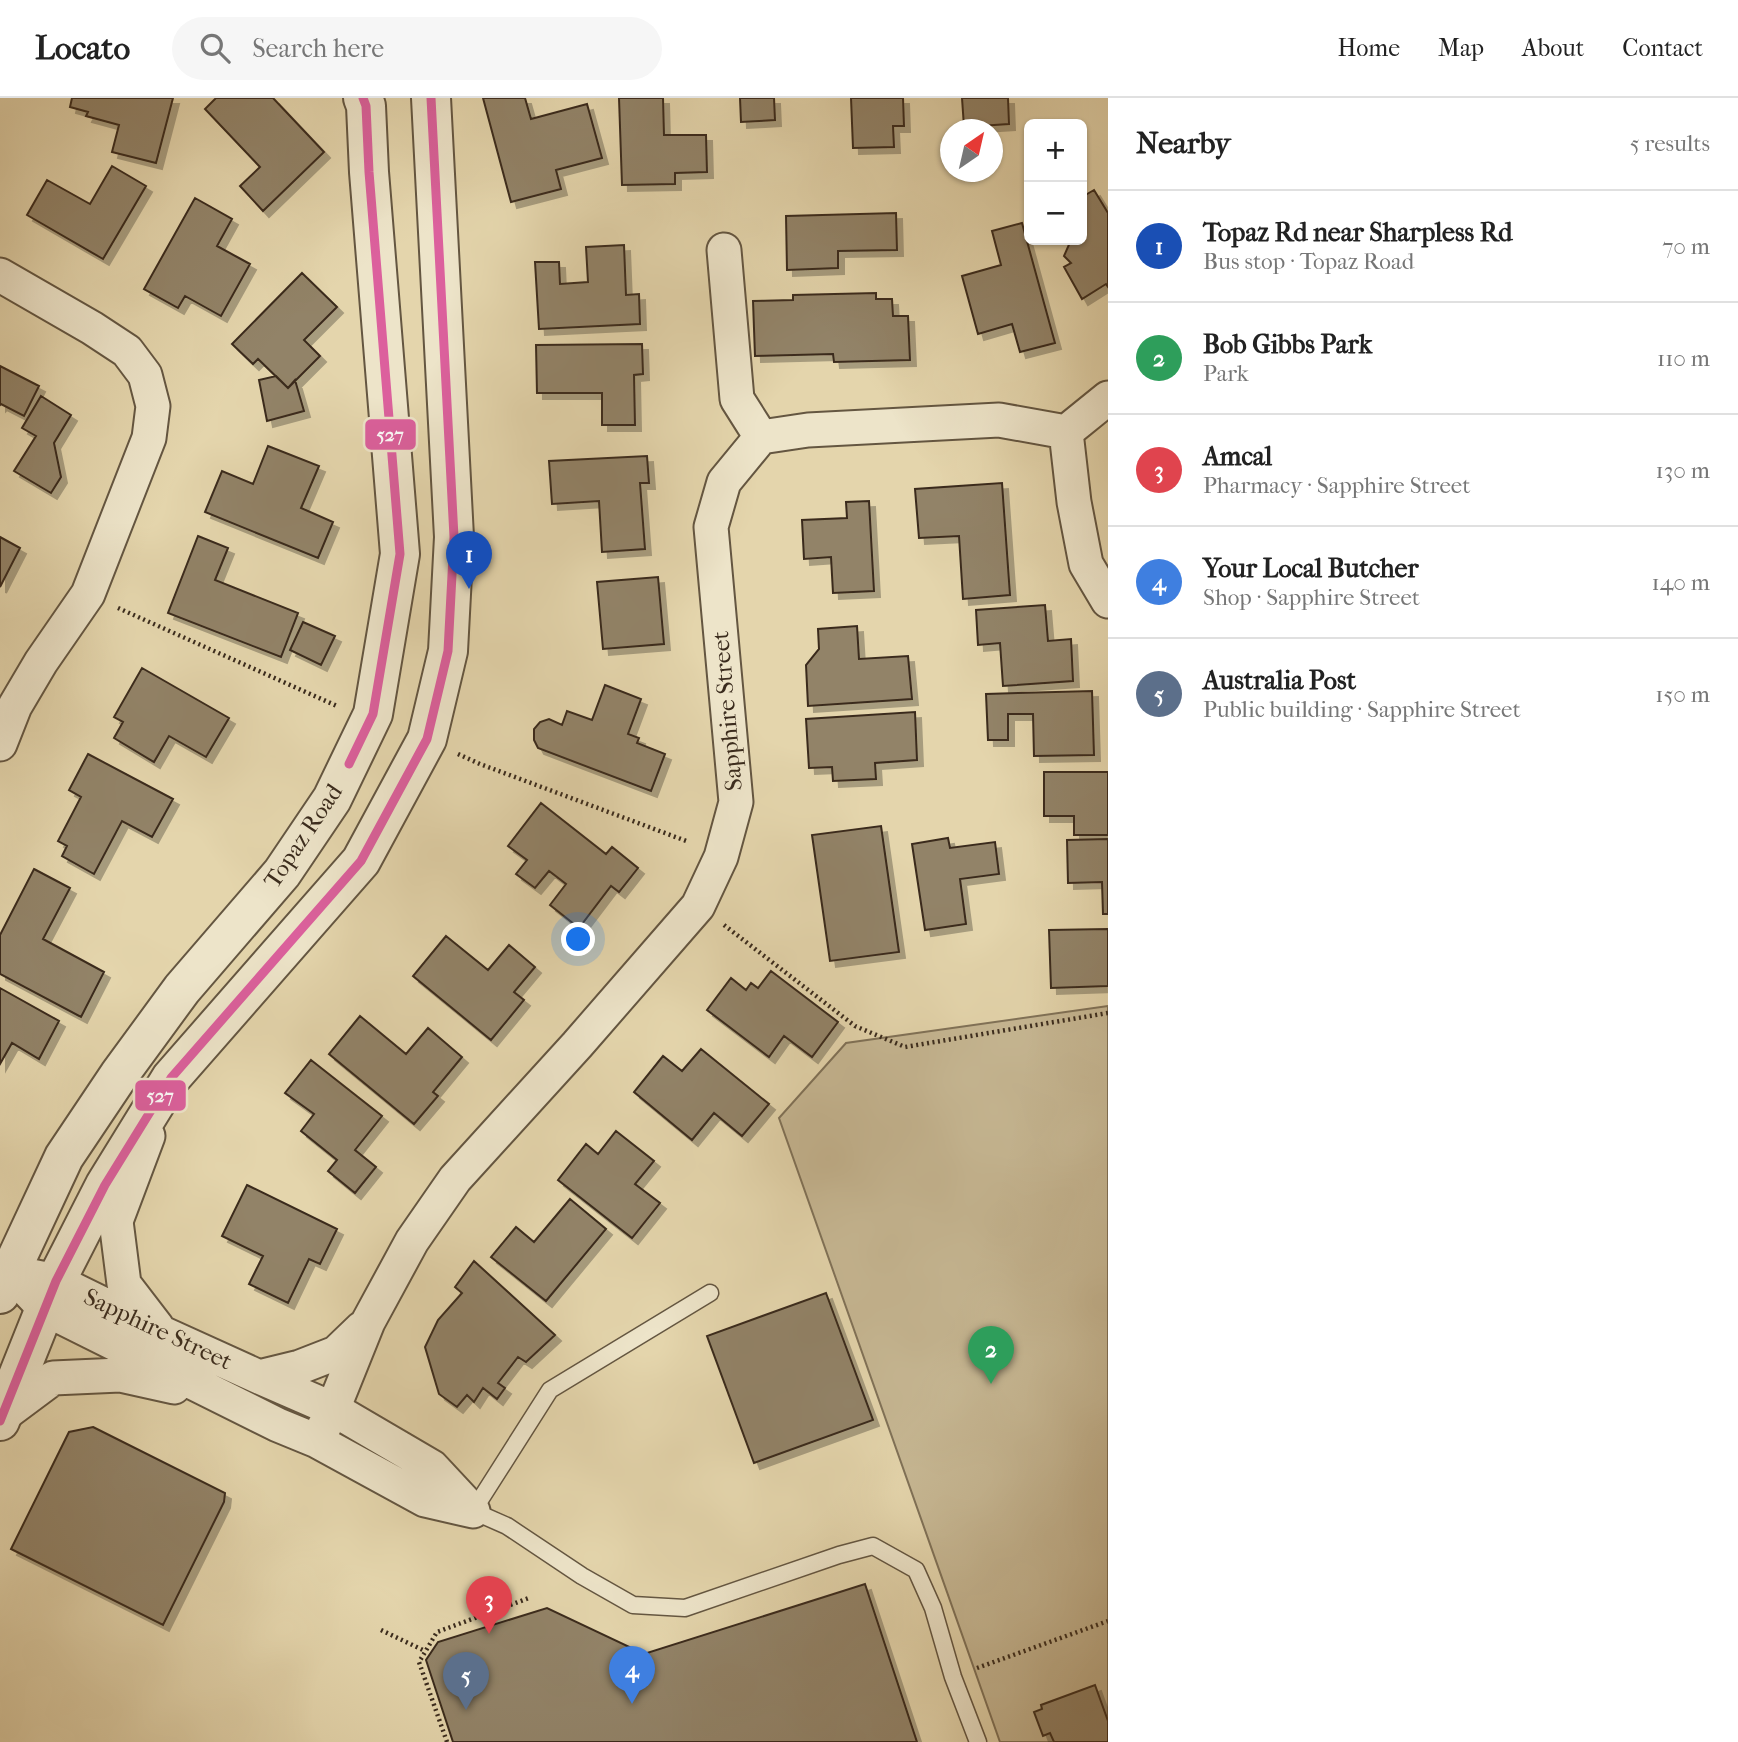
<!DOCTYPE html>
<html lang="en">
<head>
<meta charset="utf-8">
<style>
	:root { --surface:#fff; --page:#f6f6f6; --text:#222; --muted:#767676; --line:#e0e0e0; --accent:#8f2418 }
	body { margin:0; font-family:"IM FELL French Canon",serif; background:var(--page); color:var(--text) }
	.controls { position:absolute; right:21px; top:21px; display:grid; overflow:hidden; border-radius:10px; box-shadow:0 2px 5px #0004 }
	.controls button { width:63px; height:63px; display:grid; place-items:center; padding:0; border:0; border-bottom:2px solid var(--line); background:var(--surface); color:var(--text); font:35px sans-serif }
	.compass { position:absolute; left:940px; top:21px; width:63px; height:63px; border-radius:50%; background:var(--surface); box-shadow:0 2px 5px #0004; rotate:34deg }
	.you { position:absolute; left:579px; top:842px; width:24px; height:24px; margin:-18px; border:5px solid #fff; border-radius:50%; background:#1a73e8; box-shadow:0 0 0 10px #1a73e833 }
	.badge { display:grid; place-items:center; width:46px; height:46px; border-radius:50%; background:var(--accent); color:#fff; font-size:23px; font-weight:700 }
	.pin { position:absolute; translate:-50% -58px; filter:drop-shadow(0 2px 4px #0008) }
	.pin::after { content:''; position:absolute; top:37px; width:24px; height:21px; background:inherit; clip-path:polygon(0 0,100% 0,50% 100%) }
	.list { margin:0; padding:0; list-style:none }
	h2 { display:flex; justify-content:space-between; align-items:center; height:91px; margin:0; padding:0 28px; font-size:30px }
	h2 small { font-size:23px; font-weight:400; color:var(--muted) }
	.list li { display:grid; grid-template-columns:46px 1fr auto; gap:21px; align-items:center; box-sizing:border-box; height:112px; padding:0 28px; border-top:2px solid var(--line) }
	.list b { display:block; font-size:26px; white-space:nowrap }
	.list p { margin:0; font-size:23px; white-space:nowrap; color:var(--muted) }
	.list em { font-size:23px; font-style:normal; color:var(--muted) }
	.icon { flex:none; width:38px; height:38px; fill:none; stroke:currentColor; stroke-width:2; stroke-linecap:round; stroke-linejoin:round }
	.map { position:relative; flex:none; width:1108px; height:1644px; overflow:hidden }
	header { display:flex; align-items:center; gap:42px; box-sizing:border-box; height:98px; padding:0 35px; background:var(--surface); border-bottom:2px solid var(--line) }
	header strong { font-size:33px }
	nav { display:flex; gap:38px; margin-inline-start:auto; font-size:24px }
	.search { width:490px; height:63px; background:var(--page); display:flex; align-items:center; gap:18px; box-sizing:border-box; padding:0 24px; border-radius:38px; color:var(--muted); font-size:26px }
	main { display:flex }
	aside { flex:1; background:var(--surface) }
	.map>svg:first-child { display:block }
</style>
</head>
<body>
<header>
<strong>Locato</strong>
<div class="search"><svg class="icon" aria-label="search" viewBox="0 0 24 24"><circle cx="10" cy="10" r="6"/><path d="M15 15l6 6"/></svg>Search here</div>
<nav><a>Home</a><a>Map</a><a>About</a><a>Contact</a></nav>
</header>
<main>
<div class="map">
<svg width="1108" height="1644" viewBox="0 0 1108 1644">
	<defs>
		<filter id="shadow"><feDropShadow dx="6" dy="6" stdDeviation="0" flood-color="#0004"/></filter>
	</defs>
	<rect width="100%" height="100%" fill="#e4d5ac"/>
	<filter id="stains"><feTurbulence type="fractalNoise" baseFrequency=".00286" numOctaves="4"/><feColorMatrix values="0 0 0 0 .2 0 0 0 0 .09 0 0 0 0 .02 0 0 0 .5 -.17"/></filter>
	<radialGradient id="worn" r=".72"><stop offset=".6" stop-color="#630" stop-opacity="0"/><stop offset="1" stop-color="#630" stop-opacity=".3"/></radialGradient>
	<path fill="#c7b894" stroke="#807258" stroke-width="2" d="M1108 908V1644H1000C926 1436 854 1227 779 1020L846 945Z"/>
	<path fill="#928367" stroke="#3a2b1d" stroke-width="2" filter="url(#shadow)" d="M72 0H173L156 65 112 54 119 27 86 18 88 14 70 9Z
		M216 0H273L324 54 263 113 240 88 260 69 205 11Z
		M483 0H525L531 21 587 6 602 60 556 72 561 91 511 104Z
		M619 0H663L664 37H706L707 74 675 75V86L622 87Z
		M740 0H774L775 22 741 24Z
		M851 0H903L904 28H893L894 49 853 50Z
		M962 0H1008L1009 26 964 29Z
		M112 68 146 88 103 161 27 117 47 82 90 106Z
		M1094 92 1108 115V189L1106 186 1082 201 1064 169 1071 165 1064 158 1071 142H1082V99Z
		M195 100 232 121 217 148 250 166 221 218 185 198 178 210 144 191Z
		M896 115 897 152 838 153V170L787 172 786 118Z
		M1022 125 1055 245 1020 254 1012 226 978 236 962 178 1001 167 992 133Z
		M624 147 626 197 639 196 640 226 539 231 535 164H559L560 186 588 184 586 149Z
		M302 175 337 209 304 242 320 258 288 290 258 261 253 266 232 246Z
		M876 195V201H892L893 218H908L910 262 834 264 833 256 755 258 753 203 793 202V197Z
		M642 246 643 276 634 277 635 327H602V295H537L536 247Z
		M0 268 39 288 24 318 1 306 0 307Z
		M276 278 288 290 295 282 304 313 267 323 259 282Z
		M41 298 71 317 54 345 61 379 51 395 14 373 36 338 22 330Z
		M268 348 319 368 301 410 333 424 318 460 205 414 222 373 253 386Z
		M647 358 649 385H640L645 451 602 454 599 403 552 406 549 363Z
		M1002 385 1010 497 963 501 959 438 919 440 915 391Z
		M869 403 874 493 833 495 831 459 804 461 802 422 847 420 846 404Z
		M198 438 228 450 215 482 298 515 281 559 168 515Z
		M0 439 20 450 0 489Z
		M658 479 664 546 603 551 597 484Z
		M1045 507 1048 543 1071 541 1073 583 1003 588 1000 545 978 547 976 512Z
		M303 524 335 538 321 567 290 552Z
		M857 528 859 561 908 558 912 601 808 608 806 567 819 551 818 531Z
		M142 570 229 620 206 659 169 638 154 664 114 640 123 624 114 619Z
		M605 587 641 601 628 636 639 640 637 645 665 656 651 693 538 650 534 642V631L540 624 549 621 562 627 567 613 592 622Z
		M1092 593 1094 657 1034 658 1033 616H1008V642H988L986 596Z
		M915 614 917 662 875 665 876 681 833 683 832 669 809 670 806 621Z
		M88 656 173 701 152 739 122 723 94 776 62 758 67 748 58 743 81 699 69 692Z
		M1044 674H1108V737H1074V718H1044Z
		M541 705 606 756 612 749 638 770 619 794 611 788 579 830 550 807 566 786 549 773 535 790 516 776 527 762 508 748Z
		M881 728 899 854 830 863 812 737Z
		M948 740 950 750 995 744 999 776 960 781 966 826 925 832 912 746Z
		M1108 741V816H1103L1102 784 1068 785 1067 742Z
		M34 771 70 790 43 841 104 874 81 919 0 876V837Z
		M1108 831V888L1051 890 1049 832Z
		M446 838 488 872 509 847 535 869 514 894 524 902 491 942 413 878Z
		M771 873 838 924 812 959 784 938 769 959 707 912 731 880 746 892 751 885 758 890Z
		M0 890 59 923 39 961 12 945 0 966Z
		M360 918 406 956 428 930 462 959 433 994 438 998 414 1026 329 956Z
		M701 951 769 1006 742 1038 714 1015 692 1042 634 994 663 958 682 973Z
		M311 962 382 1018 355 1052 376 1069 355 1095 328 1073 337 1062 301 1033 314 1016 285 995Z
		M616 1033 654 1063 635 1086 660 1105 632 1140 558 1082 586 1046 598 1056Z
		M247 1087 337 1131 320 1166 309 1161 288 1205 249 1186 263 1158 222 1138Z
		M570 1101 606 1131 546 1203 491 1159 516 1129 534 1144Z
		M474 1163 555 1237 526 1264 518 1259 498 1285 505 1290 497 1301 483 1290 474 1304 467 1297 457 1309 439 1296 425 1249 438 1222 462 1195 455 1189Z
		M826 1195 873 1322 754 1365 707 1238Z
		M93 1329 225 1395 224 1404 163 1527 11 1451 69 1334Z
		M865 1486 917 1644H453L426 1562 438 1544 547 1510 644 1556Z
		M1095 1587 1108 1623V1644H1054L1050 1635 1043 1638 1034 1614 1042 1611 1041 1607Z"/>
	<g fill="none" stroke-linecap="round" stroke-linejoin="round">
		<defs>
			<path id="service" d="M710 1195 550 1292 473 1413 507 1428 582 1478 633 1507 685 1510 839 1457 873 1448 916 1472 933 1510 953 1579 978 1644"/>
			<path id="minor" d="M724 152 737 301 761 339
				M0 177 92 230 127 253 145 277 153 308 149 340 88 496 41 564 15 608 0 646
				M1066 334 1074 404 1086 466 1108 503
				M1066 334 1108 300
				M148 1038 116 1123 124 1186 157 1229
				M11 1174 56 1183 160 1234 259 1279 333 1311 432 1369 473 1413
				M26 1191 45 1211 278 1327 317 1343 425 1402 473 1413
				M259 1279 300 1269 336 1255 362 1230
				M2 1318 53 1280 120 1277 174 1289
				M317 1343 333 1311 368 1224 412 1143 455 1081 577 947 698 808 721 759 736 704 711 429 724 384 761 339 808 332 999 322 1066 334"/>
			<path id="tertiary" d="M0 1196 64 1059 119 977 182 891 282 775 332 701 373 616 400 456 369 74 366 8 363 0
				M0 1323 56 1183 105 1087 171 980 361 763 427 641 448 553 454 439 431 0"/>
		</defs>
		<use href="#service" stroke="#645641" stroke-width="19"/>
		<use href="#minor" stroke="#645641" stroke-width="37"/>
		<use href="#tertiary" stroke="#645641" stroke-width="42"/>
		<path stroke="#3a2b1d" stroke-width="4.5" stroke-dasharray="2 3.5" stroke-linecap="butt" d="M118 510 337 608
			M458 656 480 666 689 744
			M724 827 855 928 905 949 1108 915
			M381 1532 425 1553
			M977 1570 1108 1523
			M447 1644 419 1564 437 1534 529 1500"/>
		<use href="#service" stroke="#ede4c9" stroke-width="16"/>
		<use href="#minor" stroke="#ede4c9" stroke-width="33"/>
		<use href="#tertiary" stroke="#ede4c9" stroke-width="38"/>
		<defs>
			<path id="bus-1" d="M349 666 373 616 400 456 369 74 366 8 363 0
				M0 1323 56 1183 105 1087 171 980 361 763 427 641 448 553 454 439 431 0"/>
		</defs>
		<use href="#bus-1" stroke="#ede4c9" stroke-width="14"/>
		<use href="#bus-1" stroke="#dc609d" stroke-width="9"/>
	</g>
	<g text-anchor="middle" stroke-width="5" stroke-linejoin="round" paint-order="stroke">
		<g font-size="24" fill="#3a2b1d" stroke="#ede4c9">
			<text transform="translate(727 613) rotate(-95)" y="8">Sapphire Street</text>
			<text transform="translate(303 738) rotate(-56)" y="8">Topaz Road</text>
			<text transform="translate(158 1231) rotate(25)" y="8">Sapphire Street</text>
		</g>
	</g>
	<g stroke="#ede4c9" stroke-width="2.5">
		<rect x="364" y="320" width="53" height="33" rx="7" fill="#dc609d"/>
		<rect x="134" y="981" width="53" height="33" rx="7" fill="#dc609d"/>
	</g>
	<g font-size="19" text-anchor="middle" font-weight="bold" fill="#fff">
		<text x="390" y="343">527</text>
		<text x="160" y="1004">527</text>
	</g>
	<rect width="100%" height="100%" filter="url(#stains)"/>
	<rect width="100%" height="100%" fill="url(#worn)"/>
</svg>
<div class="controls">
<button>+</button>
<button>−</button>
</div>
<svg class="compass" viewBox="-18 -18 36 36"><path d="M0-13l5 13h-10z" fill="#e53935"/><path d="M0 13l5-13h-10z" fill="#767676"/></svg>
<div class="you"></div>
<div class="pin badge" style="left:469px;top:491px;background:#1a4fb4">1</div>
<div class="pin badge" style="left:991px;top:1286px;background:#2e9e5b">2</div>
<div class="pin badge" style="left:489px;top:1536px;background:#e0444e">3</div>
<div class="pin badge" style="left:632px;top:1606px;background:#3f7fe0">4</div>
<div class="pin badge" style="left:466px;top:1612px;background:#5c6f8a">5</div>
</div>
<aside>
<h2>Nearby<small>5 results</small></h2>
<ul class="list">
<li><span class="badge" style="background:#1a4fb4">1</span><div><b>Topaz Rd near Sharpless Rd</b><p>Bus stop · Topaz Road</p></div><em>70 m</em></li>
<li><span class="badge" style="background:#2e9e5b">2</span><div><b>Bob Gibbs Park</b><p>Park</p></div><em>110 m</em></li>
<li><span class="badge" style="background:#e0444e">3</span><div><b>Amcal</b><p>Pharmacy · Sapphire Street</p></div><em>130 m</em></li>
<li><span class="badge" style="background:#3f7fe0">4</span><div><b>Your Local Butcher</b><p>Shop · Sapphire Street</p></div><em>140 m</em></li>
<li><span class="badge" style="background:#5c6f8a">5</span><div><b>Australia Post</b><p>Public building · Sapphire Street</p></div><em>150 m</em></li>
</ul>
</aside>
</main>
</body>
</html>
